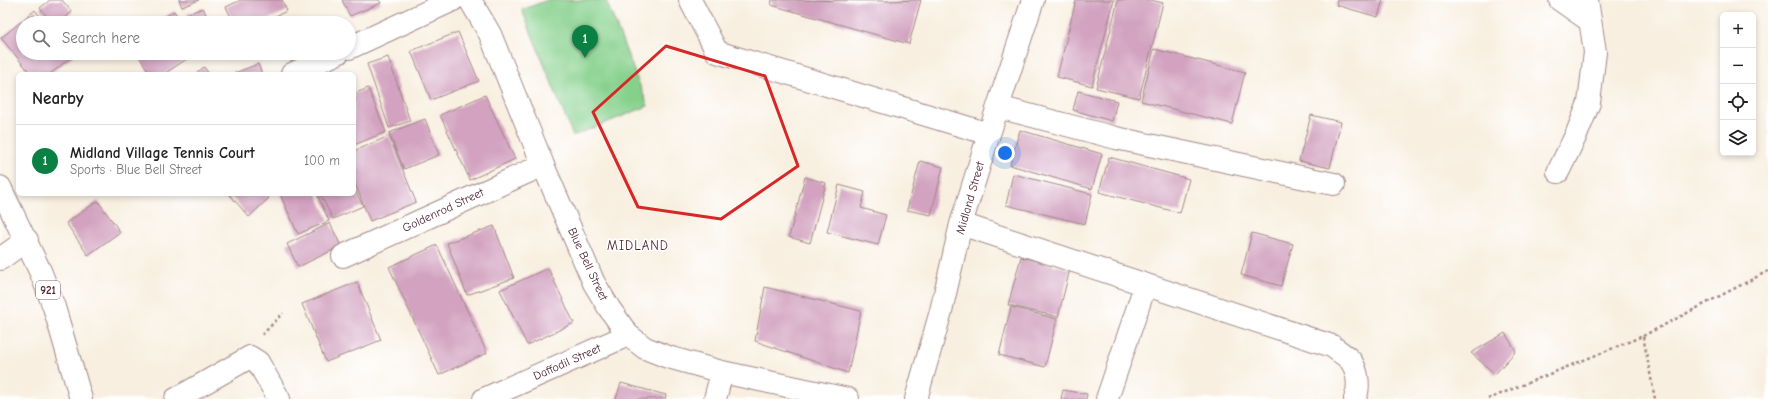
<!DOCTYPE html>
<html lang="en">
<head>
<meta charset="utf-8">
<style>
	:root { --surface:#fff; --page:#f2f2f2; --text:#222; --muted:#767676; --line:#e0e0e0; --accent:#0b8043 }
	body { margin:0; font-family:"Comic Neue",sans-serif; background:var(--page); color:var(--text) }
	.controls { position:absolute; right:12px; top:12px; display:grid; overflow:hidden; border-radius:6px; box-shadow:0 2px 6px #0003 }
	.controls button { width:36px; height:36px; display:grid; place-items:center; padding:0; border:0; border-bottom:1px solid var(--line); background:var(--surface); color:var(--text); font:20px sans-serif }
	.you { position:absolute; left:1005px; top:153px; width:14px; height:14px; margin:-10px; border:3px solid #fff; border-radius:50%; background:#1a73e8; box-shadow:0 0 0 6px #1a73e833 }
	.badge { display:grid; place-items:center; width:26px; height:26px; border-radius:50%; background:var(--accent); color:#fff; font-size:13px; font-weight:700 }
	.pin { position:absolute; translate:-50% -33px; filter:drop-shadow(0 1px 2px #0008) }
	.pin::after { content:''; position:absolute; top:21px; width:14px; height:12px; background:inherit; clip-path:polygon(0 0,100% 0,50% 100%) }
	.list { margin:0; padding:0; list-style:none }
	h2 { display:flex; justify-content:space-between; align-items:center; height:52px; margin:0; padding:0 16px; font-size:17px }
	h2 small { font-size:13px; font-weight:400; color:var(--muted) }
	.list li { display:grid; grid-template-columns:26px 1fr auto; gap:12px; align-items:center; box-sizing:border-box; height:72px; padding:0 16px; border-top:1px solid var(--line) }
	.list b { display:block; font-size:15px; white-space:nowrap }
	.list p { margin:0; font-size:13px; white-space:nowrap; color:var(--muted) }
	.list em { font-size:13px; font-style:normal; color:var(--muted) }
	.icon { flex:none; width:22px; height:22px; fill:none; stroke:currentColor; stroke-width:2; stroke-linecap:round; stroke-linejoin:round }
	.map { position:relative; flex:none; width:1768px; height:399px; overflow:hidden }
	.search { position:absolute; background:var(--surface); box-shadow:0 2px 6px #0003; left:16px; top:16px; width:340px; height:44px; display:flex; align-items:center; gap:10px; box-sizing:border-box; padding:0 14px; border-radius:22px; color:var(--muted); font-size:15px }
	.panel { position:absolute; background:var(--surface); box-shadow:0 2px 6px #0003; left:16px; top:72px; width:340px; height:124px; border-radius:6px }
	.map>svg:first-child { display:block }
</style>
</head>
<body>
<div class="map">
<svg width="1768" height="399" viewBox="0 0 1768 399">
	<rect width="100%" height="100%" fill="#fff"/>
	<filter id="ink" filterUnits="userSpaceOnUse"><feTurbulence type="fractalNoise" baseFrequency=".025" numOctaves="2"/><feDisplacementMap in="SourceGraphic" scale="8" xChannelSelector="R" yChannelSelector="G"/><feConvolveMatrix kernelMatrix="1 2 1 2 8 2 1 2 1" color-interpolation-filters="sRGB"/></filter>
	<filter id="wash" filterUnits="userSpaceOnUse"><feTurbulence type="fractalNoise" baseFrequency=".012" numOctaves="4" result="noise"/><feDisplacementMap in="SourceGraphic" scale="16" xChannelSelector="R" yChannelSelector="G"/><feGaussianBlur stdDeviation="0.9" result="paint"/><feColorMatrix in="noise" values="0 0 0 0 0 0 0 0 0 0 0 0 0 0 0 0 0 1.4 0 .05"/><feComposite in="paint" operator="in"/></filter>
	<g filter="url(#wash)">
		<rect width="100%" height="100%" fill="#f8efe0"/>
		<path fill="#86d08c" stroke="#68785c" d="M547 0H606L648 106 573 136 522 10Z"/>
		<g id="blocks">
			<path fill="#d2a2c0" d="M50 0H62L72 12 59 23H52L40 8Z
				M179 0H199L182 7Z
				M241 0H282L287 11 259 23H234L226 7Z
				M342 0H379L381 3 350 16Z
				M772 0 889 1 921 0 909 44 771 5Z
				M1076 0H1114L1092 86 1057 77Z
				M1118 0H1151L1163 3 1139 98 1096 88Z
				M1337 0H1383L1378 17 1336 5Z
				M203 8 210 23H191L187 14Z
				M35 10 45 23H23V53H70L73 56 50 74H31L1 38Z
				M174 11 182 23H155Z
				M458 32 479 81 431 100 411 51Z
				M1154 49 1245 72 1232 124 1141 101Z
				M137 53H196L164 74H150Z
				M388 57 410 121 389 128 367 64Z
				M258 64 262 74H232Z
				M204 67 209 74H195Z
				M368 88 386 132 354 145V94Z
				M1078 91 1117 101 1112 121 1073 110Z
				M485 95 515 159 470 180 440 115Z
				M1311 115 1341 122 1330 168 1299 161Z
				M425 119 439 155 404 169 389 133Z
				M1020 130 1102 154 1092 189 1010 165Z
				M389 136 416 202 370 221 354 181V151Z
				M1109 157 1189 179 1180 213 1099 192Z
				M920 161 943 167 931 215 907 210Z
				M1013 174 1092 194 1085 224 1006 205Z
				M805 177 826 183 810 243 789 237Z
				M839 185 865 192 861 208 886 215 878 245 827 232Z
				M354 188 363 206 333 219 321 196 325 194H354Z
				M229 194H264L269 198 249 217Z
				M280 194H317L329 221 298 234Z
				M98 201 120 232 88 255 66 223Z
				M330 223 341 246 298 267 287 244Z
				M494 226 514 278 467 295 447 243Z
				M1252 233 1293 244 1281 286 1241 275Z
				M437 245 487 353 439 375 389 267Z
				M1021 257 1070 269 1058 317 1008 305Z
				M548 268 574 323 527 345 500 290Z
				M357 282 381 340 326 362 302 304Z
				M765 287 861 311 848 373 755 341Z
				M1011 307 1057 319 1045 367 999 355Z
				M1505 333 1516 351 1495 374 1471 353Z
				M621 383 666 395 665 399H616Z
				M1063 390 1087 394 1086 399H1061Z"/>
		</g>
	</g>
	<g filter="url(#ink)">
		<use href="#blocks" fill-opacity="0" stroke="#a18786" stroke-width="1"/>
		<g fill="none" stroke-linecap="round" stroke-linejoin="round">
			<defs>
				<path id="minor" d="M470 0 490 34 543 165 594 283 609 308 628 335 645 348 668 357 722 372 848 399
					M690 0 717 52 989 134
					M1560 0 1590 21
					M349 48 453 0
					M292 74 338 53
					M998 107 1116 138 1334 184
					M1558 172 1577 133 1589 103 1595 52 1587 0
					M961 224 1332 346C1338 351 1345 355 1350 360 1358 370 1360 387 1355 399
					M343 256 543 165
					M0 259 27 240
					M176 399 250 357 258 362 279 399
					M484 399 628 335
					M715 399 722 372
					M916 399 941 311 961 224 989 134 1033 0
					M1107 399 1145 286"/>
				<path id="major" d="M0 187 41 273 54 307 81 399"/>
			</defs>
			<use href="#minor" stroke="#a18786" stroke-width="24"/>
			<use href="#major" stroke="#a18786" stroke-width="24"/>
			<path stroke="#a18786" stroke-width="2.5" stroke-dasharray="3 3" stroke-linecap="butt" d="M262 335 283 313
				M1643 336 1768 271
				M1488 399 1643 336 1655 399"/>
			<use href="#minor" stroke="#fff" stroke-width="22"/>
			<use href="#major" stroke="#fff" stroke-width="22"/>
		</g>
	</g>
	<path fill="none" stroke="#d62828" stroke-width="3" stroke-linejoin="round" d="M666 46 765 76 798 166 721 219 638 207 593 112Z"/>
	<g text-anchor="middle" stroke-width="3.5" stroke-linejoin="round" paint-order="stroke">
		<rect fill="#fff" stroke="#80626b" stroke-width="1" x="36" y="281" width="24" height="18" rx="3"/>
		<g font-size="11" font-weight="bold" fill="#4a1f2b">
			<text x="48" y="294">921</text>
		</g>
		<g font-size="12" fill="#4a1f2b" stroke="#fff">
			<text transform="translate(970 198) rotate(-74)" y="4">Midland Street</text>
			<text transform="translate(443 210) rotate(-25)" y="4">Goldenrod Street</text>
			<text transform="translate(588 264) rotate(65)" y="4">Blue Bell Street</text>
			<text transform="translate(567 362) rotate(-24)" y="4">Daffodil Street</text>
		</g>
		<g font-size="13" letter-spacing="1" fill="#4a1f2b" stroke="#fff">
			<text x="638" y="250">MIDLAND</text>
		</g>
	</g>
</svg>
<div class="controls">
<button>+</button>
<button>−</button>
<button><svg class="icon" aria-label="locate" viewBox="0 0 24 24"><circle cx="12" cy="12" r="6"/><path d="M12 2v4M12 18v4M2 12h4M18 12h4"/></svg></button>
<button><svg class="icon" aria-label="layers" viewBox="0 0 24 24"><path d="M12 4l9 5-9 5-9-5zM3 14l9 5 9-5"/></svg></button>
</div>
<div class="you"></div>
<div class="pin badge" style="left:585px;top:58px">1</div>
<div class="search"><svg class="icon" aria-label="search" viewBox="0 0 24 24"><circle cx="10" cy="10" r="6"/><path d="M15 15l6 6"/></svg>Search here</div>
<section class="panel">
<h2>Nearby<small></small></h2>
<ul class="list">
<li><span class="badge">1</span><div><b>Midland Village Tennis Court</b><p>Sports · Blue Bell Street</p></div><em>100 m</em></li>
</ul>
</section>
</div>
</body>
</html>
